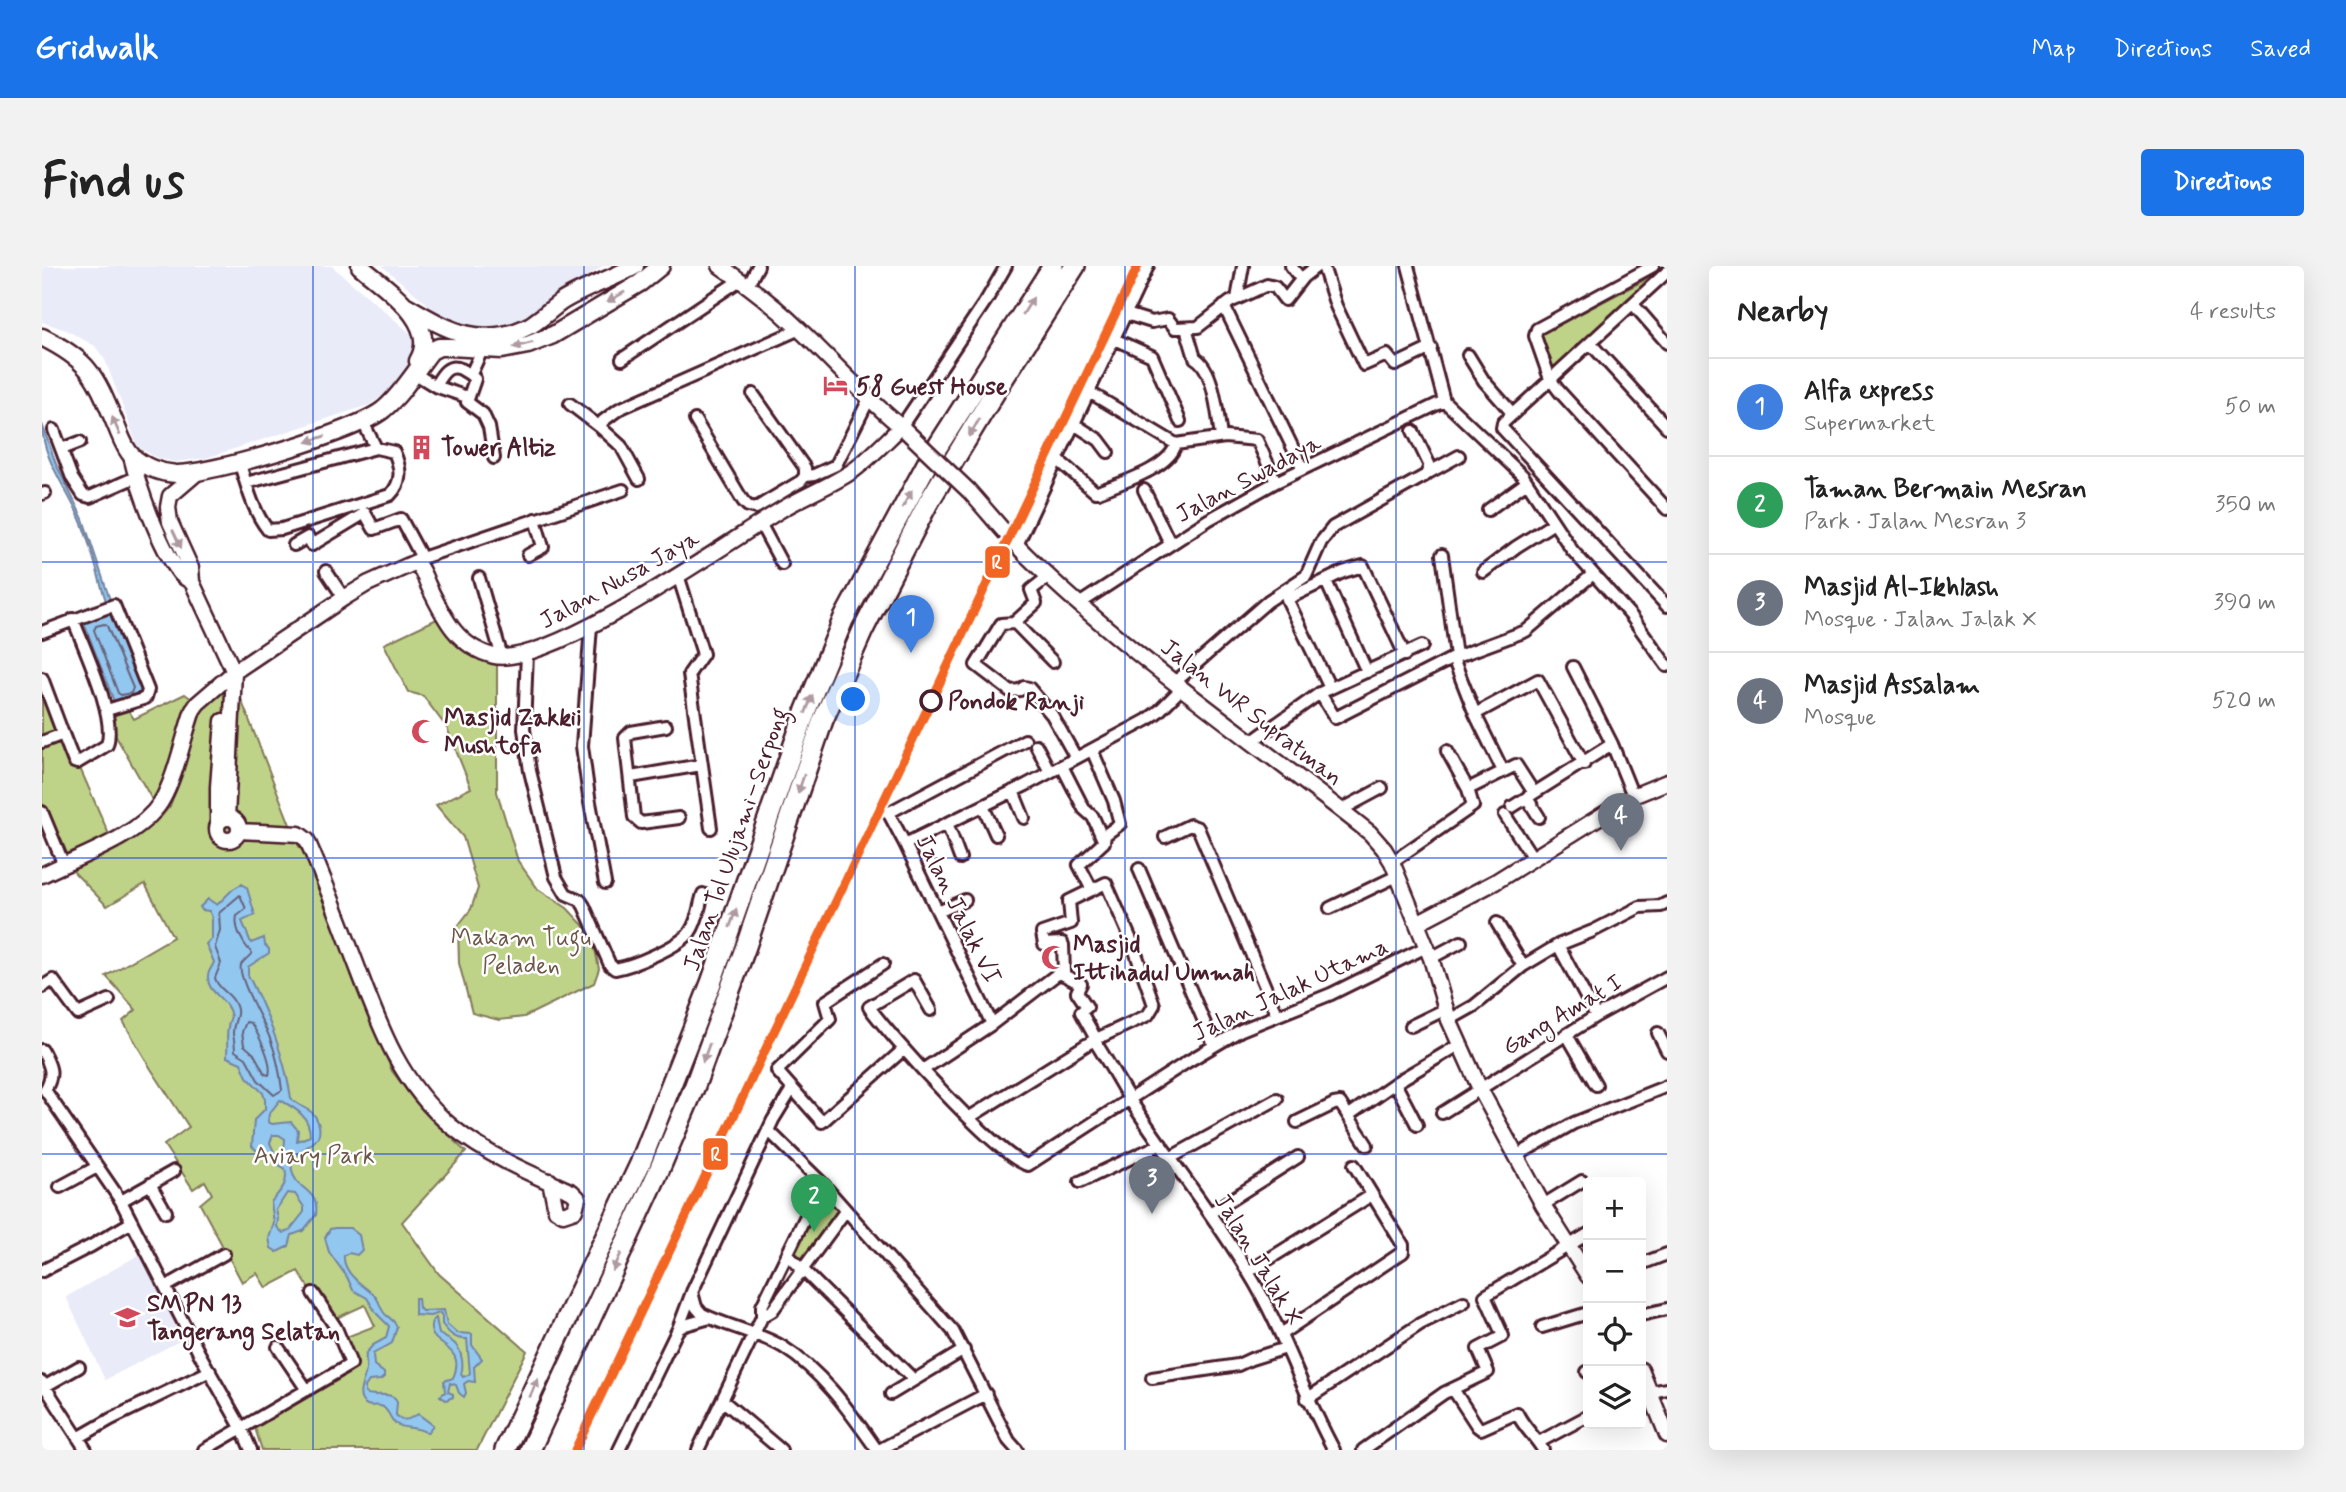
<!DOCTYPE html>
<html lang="en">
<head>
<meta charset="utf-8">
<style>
	:root { --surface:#fff; --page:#f2f2f2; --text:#222; --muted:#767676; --line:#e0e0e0; --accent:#1a73e8 }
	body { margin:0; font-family:Mynerve,sans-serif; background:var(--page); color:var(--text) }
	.controls { position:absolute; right:21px; bottom:21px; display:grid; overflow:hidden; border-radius:7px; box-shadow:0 7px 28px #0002 }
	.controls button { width:63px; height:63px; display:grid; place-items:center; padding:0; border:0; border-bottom:2px solid var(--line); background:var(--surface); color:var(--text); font:35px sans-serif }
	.you { position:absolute; left:812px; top:434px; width:24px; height:24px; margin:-18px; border:5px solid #fff; border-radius:50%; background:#1a73e8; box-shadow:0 0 0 10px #1a73e833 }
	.badge { display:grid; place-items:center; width:46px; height:46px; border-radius:50%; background:var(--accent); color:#fff; font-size:23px; font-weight:700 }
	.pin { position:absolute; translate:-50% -58px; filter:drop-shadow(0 2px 4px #0008) }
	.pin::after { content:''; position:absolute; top:37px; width:24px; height:21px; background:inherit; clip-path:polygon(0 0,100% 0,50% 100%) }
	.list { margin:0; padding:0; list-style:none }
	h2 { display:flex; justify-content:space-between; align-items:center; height:91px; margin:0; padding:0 28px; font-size:30px }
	h2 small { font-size:23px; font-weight:400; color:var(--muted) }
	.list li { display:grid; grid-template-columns:46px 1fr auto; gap:21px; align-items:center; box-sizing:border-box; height:98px; padding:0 28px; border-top:2px solid var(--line) }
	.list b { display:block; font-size:26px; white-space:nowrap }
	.list p { margin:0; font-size:23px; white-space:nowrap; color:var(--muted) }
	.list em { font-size:23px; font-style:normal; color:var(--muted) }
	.icon { flex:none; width:38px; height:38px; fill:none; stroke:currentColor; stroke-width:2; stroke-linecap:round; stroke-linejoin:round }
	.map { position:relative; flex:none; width:1625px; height:1184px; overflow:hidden; border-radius:7px }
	header { display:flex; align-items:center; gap:42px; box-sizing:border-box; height:98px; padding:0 35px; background:var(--accent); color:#fff }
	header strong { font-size:33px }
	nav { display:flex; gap:38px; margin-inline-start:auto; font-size:24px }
	.intro { display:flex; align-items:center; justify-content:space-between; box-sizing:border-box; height:168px; padding:0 42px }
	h1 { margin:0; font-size:49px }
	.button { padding:18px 32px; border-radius:7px; background:var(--accent); color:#fff; font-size:24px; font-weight:700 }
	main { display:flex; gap:42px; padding:0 42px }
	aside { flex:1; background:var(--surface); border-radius:7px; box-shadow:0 7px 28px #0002 }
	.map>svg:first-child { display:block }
</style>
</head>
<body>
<header>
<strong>Gridwalk</strong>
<nav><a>Map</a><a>Directions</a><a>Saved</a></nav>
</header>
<div class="intro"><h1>Find us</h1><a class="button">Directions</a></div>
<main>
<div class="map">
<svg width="1625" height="1184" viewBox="0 0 1625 1184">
	<rect width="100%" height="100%" fill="#fff"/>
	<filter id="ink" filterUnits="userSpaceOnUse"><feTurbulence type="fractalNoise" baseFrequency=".0143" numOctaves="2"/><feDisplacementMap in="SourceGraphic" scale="14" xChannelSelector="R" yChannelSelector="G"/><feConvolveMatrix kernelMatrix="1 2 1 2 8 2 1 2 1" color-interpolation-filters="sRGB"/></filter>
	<g filter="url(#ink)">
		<path fill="#eaebf9" d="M0 0H290L368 67 376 80 373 89 345 127 327 139 164 192 133 196 115 192 96 181 63 94 53 80 24 64 0 56Z
			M340 0H561L461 65H439L406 55Z
			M105 984 145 1071 63 1114 24 1031Z"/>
		<path fill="#bed388" stroke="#84795a" stroke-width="2" d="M1618 6 1512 105 1499 68Z
			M397 352 455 395V526L476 595 496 623 525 642 541 659 553 683 557 703 552 717 482 751 457 754 430 747 417 697 416 660 429 643 436 622 421 571 394 539 429 522 405 462 381 430 366 426 342 378Z
			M0 409 24 468 0 477Z
			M190 410 256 579 264 590 278 624 350 805 373 835 413 872 412 875 424 886 360 956 397 1008 485 1085 435 1184H220L213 1162 312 1104 299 1073 333 1060 323 1039 288 1055 256 1005 224 1022 215 1007 200 1016 158 938 170 928 163 915 151 923 122 879 147 861 109 803 81 755 94 744 64 710 131 671 103 618 65 640 26 600 119 551 128 540 163 435Z
			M143 428 154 436 116 544 72 467 69 451 85 442 92 453Z
			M24 470 69 573 25 600 0 541V479Z
			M781 920 801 944 760 998 749 988Z"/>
		<path fill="#92c7f0" stroke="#7584a1" stroke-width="2" fill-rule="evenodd" d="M0 158 14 198 41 253 69 337 73 351 70 353 102 430 73 438 42 357 68 347C57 317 51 283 38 253 25 222 0 193 0 158Z
			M200 618 205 622 213 649 200 655 209 677 222 672 223 679 227 683V687L206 701V709C226 748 242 787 249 832 256 842 271 841 276 856 286 883 246 879 250 904 253 925 278 922 274 949L261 965 250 969 247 980 235 986 229 982 227 972 232 957 229 936C238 925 247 918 243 903 230 893 221 893 210 880L212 854 223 843V834L221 827 205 811 199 797 185 791C186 774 183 766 189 750 185 731 166 728 166 712 165 706 170 702 172 696L164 678 170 672V651L167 645 160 644 158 641 166 633 175 639 191 623ZM238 834C253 842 268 850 268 870L255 875 256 864 249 856 230 858 226 856 227 848ZM231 869H237L243 873 242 888 238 892 234 890 228 877ZM245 927 253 928 262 941V946L247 965 241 967 235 961 236 952 234 944Z
			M293 962H308L317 969 320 984 315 989 307 987 302 989C300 1007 321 1019 332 1029 338 1034 338 1044 344 1049 350 1054 352 1054 355 1061L350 1077 331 1088 332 1099 342 1107V1111L338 1114 327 1115 323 1121V1127C331 1132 352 1124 355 1136 355 1140 354 1144 354 1149 361 1157 368 1153 376 1148L391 1159 385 1167C374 1159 363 1164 354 1158 348 1154 348 1146 341 1141 335 1138 330 1141 325 1139 311 1133 323 1113 324 1104 325 1098 323 1093 324 1087L331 1079 344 1072 347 1060 335 1048 325 1032 311 1024 305 1011 287 986 283 972 288 963Z
			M373 1032H376L377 1042 380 1045 402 1044 405 1058 415 1067 430 1068V1079L440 1093 432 1101 433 1116 426 1115 422 1118 424 1127 422 1131 417 1127 414 1119 408 1117 406 1126 411 1128V1131L404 1134 398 1130 403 1126 402 1115 411 1112C427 1076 381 1082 390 1055L394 1052 397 1068C402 1071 409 1074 413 1078 420 1085 422 1100 419 1108L421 1111 428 1108 425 1073C414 1074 407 1068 400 1058V1050L398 1047 388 1050 373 1049Z"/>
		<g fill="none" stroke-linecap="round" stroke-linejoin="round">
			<path stroke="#67627a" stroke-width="2" d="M62 358 65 360 91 422 89 427 79 429 76 427 52 364 54 360Z
				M198 629 204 643 195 650C192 663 202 679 210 687 207 691 201 695 199 699 195 711 222 757 227 770 234 787 238 806 240 824L232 829 216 814 204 792 193 785C193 779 192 774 191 768 190 754 201 750 191 734 185 725 176 723 173 712L179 697 173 681 178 664 177 647Z
				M204 756 209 757C217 769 231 796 227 809L223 808 212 788 202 779 200 766Z"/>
			<defs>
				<path id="minor" d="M1249 0 1259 13
					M1281 0 1294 40 1322 99 1345 89 1353 99 1389 82
					M1366 0 1402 135
					M1611 0 1495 63 1493 70 1508 113 1517 125 1625 243
					M1625 6 1461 157 1460 162 1625 340
					M706 19 716 0
					M1195 33 1201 0
					M1591 38 1625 77
					M1182 40 1261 203
					M1084 48 1110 56 1126 53 1133 62 1156 61 1188 36 1225 19 1233 21 1243 34 1261 11 1275 0
					M1144 62 1153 92C1172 102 1176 151 1179 171
					M1072 73 1110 90 1138 155
					M1548 77 1625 161
					M1426 89 1442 115 1471 148
					M580 93 698 14
					M372 107 393 120 425 131
					M429 108 440 84
					M393 120C399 110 405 97 419 103 425 106 428 108 433 113L425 136 441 148 447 161 452 192
					M1047 126 1134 178 1183 171 1215 174 1234 216
					M1402 135 1481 210 1530 284 1589 350 1625 400
					M528 138 558 161
					M653 154 701 235 706 240 714 242 759 215 763 210V202L711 128
					M321 156 334 182
					M1032 158 1057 174 1066 186
					M859 161 945 33 964 0
					M12 164 30 212 41 229 48 231 94 211
					M20 183 38 176
					M1015 193 1053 226H1056C1078 217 1127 203 1134 178
					M197 195C204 217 211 246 226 264L240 263 348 229C361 216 359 202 352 186L334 182 204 217
					M1386 207 1417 190
					M763 210 772 209 794 199 827 133
					M597 213 579 180 558 161 561 155 577 143 758 63
					M1102 224 1128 277
					M0 228 3 227
					M1446 244 1485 216
					M718 257 740 298
					M252 279 266 271 270 279 323 247 332 263 359 253 380 292
					M975 279 1106 0
					M486 289 501 281 493 253
					M1400 289 1414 390
					M374 296 380 292 581 224
					M284 305 302 332
					M1441 306 1474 281 1512 257
					M636 309 661 388 647 408 669 562
					M1007 310 989 324 994 337 972 357 959 358 934 399 968 425 978 424 982 421 987 422 1010 449 1034 492
					M437 312 460 391
					M1284 315 1325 406
					M1037 338 1166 254 1234 216 1402 135
					M973 357 1011 396
					M549 360 540 480 547 531 563 617
					M0 366 72 339 106 424 104 431 101 433 65 444
					M485 387 482 463 488 505 514 611 524 628 538 634 542 640 568 699 573 703C591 700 637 681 648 666 656 655 657 640 661 628
					M1411 392 1433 448 1461 505
					M1531 401 1570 478 1591 530
					M0 412 21 468 0 476
					M1132 417 1226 335 1264 310 1279 276 1291 261 1384 209 1387 202V198L1371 165
					M1288 422 1245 333 1301 306 1321 300 1363 389
					M1278 427 1293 452 1411 392 1484 365 1550 309
					M1433 448 1496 414 1542 498
					M624 460 589 466 583 472 592 551 599 557 637 552
					M21 468 32 496 35 497 65 479C75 451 42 382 31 353
					M1209 476 1278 427 1380 380
					M994 479 1008 506
					M1050 484 1072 535 1078 558 1063 569 1062 576 1037 599 1050 624
					M1020 500 1042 543 1051 551 1062 576
					M589 511 659 499
					M1426 523 1474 499 1492 527
					M971 525 982 552
					M1485 532 1497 551
					M941 540 954 569
					M1470 541 1570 478
					M1299 544 1340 522
					M0 546 22 599
					M1463 549 1491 592
					M905 557 918 592
					M1123 571 1148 559 1156 562 1235 749
					M863 578 984 519 1105 454 1117 445 1140 422
					M1350 596 1431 540 1426 523 1405 485
					M1097 603 1172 779
					M1288 642 1355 610
					M896 646 923 634
					M1455 657 1481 700
					M1516 679 1554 750
					M1389 692 1419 676
					M841 698 783 736 788 753 735 805 780 856 862 783
					M1018 707 1039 718 1035 726 1045 741 1039 746 1054 773
					M0 721 11 714 36 748 67 734
					M889 744 872 714 827 741C848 770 957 892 986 899L1145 796 1199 764 1289 728 1384 681
					M1407 754 1432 740 1481 700 1516 679 1551 665 1598 641 1619 640 1625 637
					M950 758 863 578 847 548 848 546 983 474
					M1369 760 1404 743
					M1616 767 1625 785
					M1525 769 1554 819
					M1052 774C1065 794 1076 814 1088 834 1126 892 1170 946 1206 1006 1241 1062 1260 1126 1292 1184
					M0 784C8 799 13 808 3 824L79 935 157 1087 200 1163 209 1184
					M882 803 950 758 1014 709 1022 706 1021 679 1020 677 1002 678 1000 667 1029 657 1027 635 1064 617 1090 676 1112 739 1106 749 1052 774 928 851
					M1353 817 1375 859
					M1400 847 1554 750 1625 711
					M1307 849 1353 817 1417 779
					M1255 856 1292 838 1298 837 1325 879
					M726 864 780 917 911 1065 967 1175 975 1184
					M1474 890 1532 857 1625 820
					M1128 892 1235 833
					M1038 916 1119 878
					M108 918 124 946
					M18 921 55 901
					M79 935 132 905
					M1501 939 1540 915
					M1168 947 1256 891
					M746 989 872 1114
					M1599 998 1625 988
					M0 1005 49 980 90 956
					M1206 1006 1330 929
					M125 1020 182 988
					M650 1026 654 1041 660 1048C686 1061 716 1066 741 1081 781 1106 808 1146 835 1184
					M1599 1049 1625 1043
					M720 1051 730 1045 804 944
					M1500 1061 1546 1047
					M636 1063 643 1059 668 1052
					M1239 1068 1361 986V979L1312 899
					M236 1081 265 1124
					M1545 1106H1546
					M1110 1112 1196 1099 1209 1093 1244 1082
					M0 1116 44 1184
					M0 1122 37 1101
					M1411 1123 1435 1160 1439 1163 1475 1147C1482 1162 1493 1170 1501 1184
					M1608 1126 1625 1123
					M849 1128 922 1084
					M1265 1133 1378 1058 1422 1036
					M680 1134 739 1184
					M36 1172 69 1153 168 1105
					M1497 1176 1546 1150
					M162 1184 309 1098 294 1062 271 1027
					M577 1184 636 1063 650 1026 731 854 750 823
					M656 1184 720 1051V1040L780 917
					M837 1184 944 1128
					M1321 1184 1402 1127 1446 1106 1436 1083 1461 1070 1443 1030 1546 968"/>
				<path id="tertiary" d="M678 0C706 19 733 40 758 64 793 97 825 134 863 164
					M89 190C97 223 117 279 137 306 140 311 145 313 150 316
					M156 206 128 230 126 241 128 256 149 302 150 316 192 406 185 552
					M927 225C946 246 964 269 984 289 1089 392 1213 475 1328 567L1342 583 1350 596 1389 692 1407 754 1438 823 1501 939 1546 1010
					M175 563a11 11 0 1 1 22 0a11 11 0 1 1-22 0Z
					M176 558V521L181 455
					M197 565 257 568 265 574C281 611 296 649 310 687 335 752 354 814 409 860 444 889 489 908 530 926L536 932 533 944 521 948 514 944 508 915
					M0 609C37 590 96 572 119 536 134 511 141 472 151 444L156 437 192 406 302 332 325 318 374 296C380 303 383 311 386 319 401 350 415 381 452 390 507 402 685 277 737 245 761 230 789 220 812 204 829 191 844 175 859 161
					M1375 657 1453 616 1591 530 1625 516
					M1599 1104 1625 1169"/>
				<path id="secondary" d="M318 0C342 21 399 57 376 95
					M363 39C406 64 440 85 489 59 500 52 509 43 519 36 541 22 570 13 593 0
					M0 71C48 95 53 109 73 157 78 168 82 182 90 190 101 201 119 207 134 208 168 209 317 165 342 143 360 128 374 104 389 85L397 81H408L460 84 486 79 511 69 598 17 619 0"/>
				<path id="motorway" d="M463 1184 598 898 669 717 764 444 801 354 887 194 1011 0
					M488 1184 615 909 652 822 704 680 781 454 821 364 886 237 956 121 1033 0"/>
			</defs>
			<use href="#minor" stroke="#4a1f2b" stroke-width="16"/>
			<use href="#tertiary" stroke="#4a1f2b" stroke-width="19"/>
			<use href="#secondary" stroke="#4a1f2b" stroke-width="21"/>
			<use href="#motorway" stroke="#4a1f2b" stroke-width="24"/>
			<use href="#minor" stroke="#fff" stroke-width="10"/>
			<use href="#tertiary" stroke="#fff" stroke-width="14"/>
			<use href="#secondary" stroke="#fff" stroke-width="16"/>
			<use href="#motorway" stroke="#fff" stroke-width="19"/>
			<defs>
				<path id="tertiary-bridge" d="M863 164 927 225"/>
			</defs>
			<use href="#tertiary-bridge" stroke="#4a1f2b" stroke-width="19" stroke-linecap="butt"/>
			<use href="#tertiary-bridge" stroke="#fff" stroke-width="14"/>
			<defs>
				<path id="rail-1" d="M533 1184 1096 0"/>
			</defs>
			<use href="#rail-1" stroke="#fff" stroke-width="14"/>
			<use href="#rail-1" stroke="#f26522" stroke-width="9"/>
		</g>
		<defs><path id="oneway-solid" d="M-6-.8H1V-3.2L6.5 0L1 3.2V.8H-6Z" transform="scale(1.75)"/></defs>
		<g fill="#ae9aa0">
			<use href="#oneway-solid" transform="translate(574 31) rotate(150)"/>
			<use href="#oneway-solid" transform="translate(986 40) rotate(-58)"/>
			<use href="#oneway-solid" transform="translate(481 79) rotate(166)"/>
			<use href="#oneway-solid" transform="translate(74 160) rotate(-113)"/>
			<use href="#oneway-solid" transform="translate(932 162) rotate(121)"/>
			<use href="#oneway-solid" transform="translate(274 173) rotate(161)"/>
			<use href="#oneway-solid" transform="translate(865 233) rotate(-61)"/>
			<use href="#oneway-solid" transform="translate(135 273) rotate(65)"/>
			<use href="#oneway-solid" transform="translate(767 438) rotate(-69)"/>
			<use href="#oneway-solid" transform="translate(759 518) rotate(109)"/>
			<use href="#oneway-solid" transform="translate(691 652) rotate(-71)"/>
			<use href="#oneway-solid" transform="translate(664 787) rotate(110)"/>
			<use href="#oneway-solid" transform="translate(575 996) rotate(115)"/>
			<use href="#oneway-solid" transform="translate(492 1122) rotate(-65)"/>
		</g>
	</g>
	<path fill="none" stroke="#1d4ed8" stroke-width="2" stroke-opacity="0.55" d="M271 0V1184M542 0V1184M813 0V1184M1083 0V1184M1354 0V1184M0 296H1625M0 592H1625M0 888H1625"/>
	<defs>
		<symbol id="hotel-bare" viewBox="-9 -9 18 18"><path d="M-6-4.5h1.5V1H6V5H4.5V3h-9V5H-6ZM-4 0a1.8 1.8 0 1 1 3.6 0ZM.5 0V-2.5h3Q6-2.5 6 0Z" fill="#d1495b" stroke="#fff" stroke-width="2.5" paint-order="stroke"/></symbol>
		<symbol id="building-bare" viewBox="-9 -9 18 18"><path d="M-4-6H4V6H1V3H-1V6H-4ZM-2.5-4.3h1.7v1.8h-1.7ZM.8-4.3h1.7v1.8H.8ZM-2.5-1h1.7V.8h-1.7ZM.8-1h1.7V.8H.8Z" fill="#d1495b" stroke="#fff" stroke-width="2.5" paint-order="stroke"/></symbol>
		<symbol id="mosque-bare" viewBox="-9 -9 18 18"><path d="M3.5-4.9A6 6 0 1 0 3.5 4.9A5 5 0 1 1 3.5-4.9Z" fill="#d1495b" stroke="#fff" stroke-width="2.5" paint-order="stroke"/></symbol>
		<symbol id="school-bare" viewBox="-9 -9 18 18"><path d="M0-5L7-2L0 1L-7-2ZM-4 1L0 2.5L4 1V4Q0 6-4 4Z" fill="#d1495b" stroke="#fff" stroke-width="2.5" paint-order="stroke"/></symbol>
	</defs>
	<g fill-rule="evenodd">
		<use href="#hotel-bare" x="776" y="102" width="35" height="35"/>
		<use href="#building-bare" x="362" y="164" width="35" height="35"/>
		<use href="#mosque-bare" x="364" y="448" width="35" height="35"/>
		<use href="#mosque-bare" x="994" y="674" width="35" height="35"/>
		<use href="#school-bare" x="68" y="1034" width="35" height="35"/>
	</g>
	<circle fill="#fff" stroke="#4a1f2b" stroke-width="3.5" cx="889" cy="435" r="10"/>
	<g text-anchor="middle" stroke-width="5" stroke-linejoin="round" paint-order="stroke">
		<g font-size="24" font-weight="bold" fill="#4a1f2b" stroke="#fff" text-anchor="start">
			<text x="814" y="128">58 Guest House</text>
			<text x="399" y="189">Tower Altiz</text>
			<text x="402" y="459">Masjid Zakkii<tspan x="402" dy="28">Mushtofa</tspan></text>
			<text x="1031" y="686">Masjid<tspan x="1031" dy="28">Ittihadul Ummah</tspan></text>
			<text x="105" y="1045">SMPN 13<tspan x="105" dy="28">Tangerang Selatan</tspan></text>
		</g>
		<g font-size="24" fill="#4a1f2b" stroke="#fff">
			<text transform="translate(1206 212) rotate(-28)" y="8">Jalan Swadaya</text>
			<text transform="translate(577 313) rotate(-29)" y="8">Jalan Nusa Jaya</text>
			<text transform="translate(1210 446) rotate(38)" y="8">Jalan WR Supratman</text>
			<text transform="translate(693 573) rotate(-71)" y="8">Jalan Tol Ulujami–Serpong</text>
			<text transform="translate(917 643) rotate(64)" y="8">Jalan Jalak VI</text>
			<text transform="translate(1248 723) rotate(-25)" y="8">Jalan Jalak Utama</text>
			<text transform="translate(1520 748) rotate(-31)" y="8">Gang Amat I</text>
			<text transform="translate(1217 993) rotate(59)" y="8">Jalan Jalak X</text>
		</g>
		<g font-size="24" font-weight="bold" fill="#4a1f2b" stroke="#fff" text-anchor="start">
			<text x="906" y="443">Pondok Ranji</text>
		</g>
		<g font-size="24" fill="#6d5547" stroke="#fff">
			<text x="479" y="679">Makam Tugu<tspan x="479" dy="28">Peladen</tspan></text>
			<text x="272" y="897">Aviary Park</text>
		</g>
	</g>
	<g stroke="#fff" stroke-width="2.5">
		<rect x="942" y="279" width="27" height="34" rx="7" fill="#f26522"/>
		<rect x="660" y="871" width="27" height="34" rx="7" fill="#f26522"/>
	</g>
	<g font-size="19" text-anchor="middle" font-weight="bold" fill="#fff">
		<text x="955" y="303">R</text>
		<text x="674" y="895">R</text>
	</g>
</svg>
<div class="controls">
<button>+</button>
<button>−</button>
<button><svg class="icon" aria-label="locate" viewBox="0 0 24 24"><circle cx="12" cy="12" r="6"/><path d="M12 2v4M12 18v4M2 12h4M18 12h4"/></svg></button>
<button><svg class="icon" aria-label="layers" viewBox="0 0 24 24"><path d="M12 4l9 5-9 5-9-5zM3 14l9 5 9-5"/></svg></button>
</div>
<div class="you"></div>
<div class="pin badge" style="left:869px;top:387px;background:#3f7fe0">1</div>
<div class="pin badge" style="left:772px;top:966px;background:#2e9e5b">2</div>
<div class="pin badge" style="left:1110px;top:948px;background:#6b7280">3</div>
<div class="pin badge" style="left:1579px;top:585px;background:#6b7280">4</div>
</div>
<aside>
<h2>Nearby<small>4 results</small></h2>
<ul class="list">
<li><span class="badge" style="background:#3f7fe0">1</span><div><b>Alfa express</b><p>Supermarket</p></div><em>50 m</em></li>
<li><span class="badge" style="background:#2e9e5b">2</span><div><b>Taman Bermain Mesran</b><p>Park · Jalan Mesran 3</p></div><em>350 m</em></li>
<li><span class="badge" style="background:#6b7280">3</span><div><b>Masjid Al-Ikhlash</b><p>Mosque · Jalan Jalak X</p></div><em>390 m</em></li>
<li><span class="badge" style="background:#6b7280">4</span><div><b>Masjid Assalam</b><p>Mosque</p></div><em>520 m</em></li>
</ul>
</aside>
</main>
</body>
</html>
